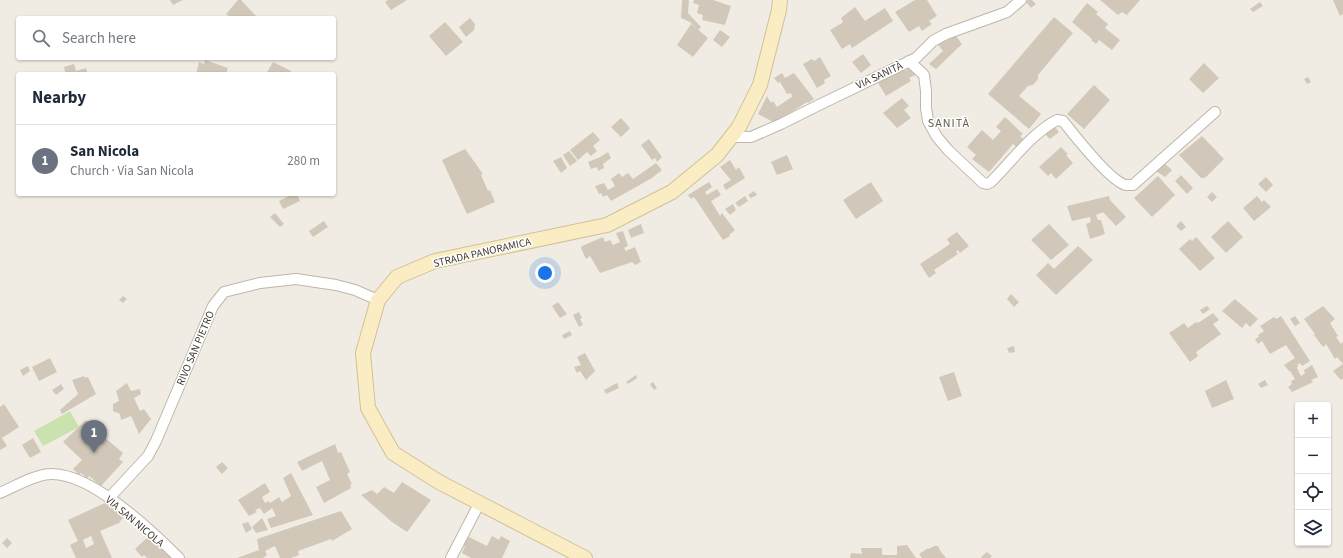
<!DOCTYPE html>
<html lang="en">
<head>
<meta charset="utf-8">
<style>
	:root { --surface:#fff; --page:#f6f6f7; --text:#1f2937; --muted:#747a83; --line:#e0e1e3; --accent:#eb3f1f }
	body { margin:0; font-family:"Source Sans 3",sans-serif; background:var(--page); color:var(--text) }
	.controls { position:absolute; right:12px; bottom:12px; display:grid; overflow:hidden; border-radius:4px; box-shadow:0 1px 3px #0004 }
	.controls button { width:36px; height:36px; display:grid; place-items:center; padding:0; border:0; border-bottom:1px solid var(--line); background:var(--surface); color:var(--text); font:20px sans-serif }
	.you { position:absolute; left:545px; top:273px; width:14px; height:14px; margin:-10px; border:3px solid #fff; border-radius:50%; background:#1a73e8; box-shadow:0 0 0 6px #1a73e833 }
	.badge { display:grid; place-items:center; width:26px; height:26px; border-radius:50%; background:var(--accent); color:#fff; font-size:13px; font-weight:700 }
	.pin { position:absolute; translate:-50% -33px; filter:drop-shadow(0 1px 2px #0008) }
	.pin::after { content:''; position:absolute; top:21px; width:14px; height:12px; background:inherit; clip-path:polygon(0 0,100% 0,50% 100%) }
	.list { margin:0; padding:0; list-style:none }
	h2 { display:flex; justify-content:space-between; align-items:center; height:52px; margin:0; padding:0 16px; font-size:17px }
	h2 small { font-size:13px; font-weight:400; color:var(--muted) }
	.list li { display:grid; grid-template-columns:26px 1fr auto; gap:12px; align-items:center; box-sizing:border-box; height:72px; padding:0 16px; border-top:1px solid var(--line) }
	.list b { display:block; font-size:15px; white-space:nowrap }
	.list p { margin:0; font-size:13px; white-space:nowrap; color:var(--muted) }
	.list em { font-size:13px; font-style:normal; color:var(--muted) }
	.icon { flex:none; width:22px; height:22px; fill:none; stroke:currentColor; stroke-width:2; stroke-linecap:round; stroke-linejoin:round }
	.map { position:relative; flex:none; width:1343px; height:558px; overflow:hidden }
	.search { position:absolute; background:var(--surface); box-shadow:0 1px 3px #0004; left:16px; top:16px; width:320px; height:44px; display:flex; align-items:center; gap:10px; box-sizing:border-box; padding:0 14px; border-radius:4px; color:var(--muted); font-size:15px }
	.panel { position:absolute; background:var(--surface); box-shadow:0 1px 3px #0004; left:16px; top:72px; width:320px; height:124px; border-radius:4px }
	.map>svg:first-child { display:block }
</style>
</head>
<body>
<div class="map">
<svg width="1343" height="558" viewBox="0 0 1343 558">
	<rect width="100%" height="100%" fill="#f0ece3"/>
	<path fill="#cae2ae" d="M70 411 79 427 43 446 34 431Z"/>
	<path fill="#d1c8b9" fill-rule="evenodd" d="M170 0H183L173 5Z
		M238 0H241L256 16 255 18H232L226 14Z
		M388 0H407L391 10 385 2Z
		M682 0H689L688 13 701 27 698 30 690 22 681 18Z
		M694 0H713L731 6 725 25 702 20 703 15 697 13 699 5 693 3Z
		M915 0H927L937 16 929 21 932 24 922 31 919 26 909 32 895 12Z
		M1028 0H1032L1036 4 1031 8 1026 2Z
		M1100 0H1140L1127 15 1122 12 1118 15Z
		M1333 0H1343V14L1340 16Z
		M1260 2 1263 6 1253 12 1250 9Z
		M1087 3 1098 12 1096 14 1108 24 1105 28 1120 40 1112 50 1099 40 1096 44 1091 40 1092 39 1072 22Z
		M855 7 865 21 885 8 893 21 852 48 850 44 842 49 830 30 842 23 843 22 841 18Z
		M1054 17 1073 33 1038 75V79L1033 85 1028 86 1019 96 1041 114 1029 129 988 94Z
		M470 18 475 24 474 30 466 37 459 27Z
		M445 22 463 42 446 56 429 36Z
		M691 24 708 38 693 57 677 45Z
		M720 30 730 37 722 47 713 40Z
		M956 36 962 44 936 69 929 64 943 51 938 45 944 41Z
		M863 54 871 65 861 73 852 62Z
		M820 57 831 76 824 80 825 83 817 88 803 64 812 59 814 61Z
		M205 60 228 68 226 74H196L199 62 204 64Z
		M273 62 291 71 290 74H266Z
		M1204 63 1219 78 1203 93 1189 79Z
		M74 64 76 71 86 68 88 74H61L65 72 64 67Z
		M902 68 905 71 909 68 915 75 909 78 911 81 886 96 878 83Z
		M782 73 785 78 794 73 814 99 808 103 807 102 775 123 758 114 767 96 771 103 773 101 777 107 793 96 790 93 787 94 780 82 778 83 774 78Z
		M1308 77 1311 82 1307 84 1304 79Z
		M1094 85 1110 100 1084 129 1067 114Z
		M902 98 909 106 904 110 911 118 897 128 883 113Z
		M1005 117 1023 134 1020 136 1024 140 1018 148 1013 144 989 172 972 159 976 155 967 147 982 130 993 140 1001 131 996 127Z
		M621 118 630 128 621 137 611 127Z
		M1053 124 1059 132 1050 139 1044 133Z
		M593 132 600 140 593 146 597 151 591 156 587 152 578 160 570 150Z
		M1202 136 1224 159 1205 178H1201L1179 155Z
		M649 139 662 157 657 162 655 158 652 160 641 145Z
		M1061 147 1068 154 1066 155 1073 163 1056 179 1051 173 1048 176 1039 167Z
		M465 149 483 174 481 175 488 191 490 190 495 202 467 214 442 160Z
		M569 151 577 161 570 166 563 155Z
		M608 152 611 158 603 164 604 168 598 171 597 167 591 169 588 162 600 157Z
		M787 155 793 169 777 175 771 162Z
		M561 157 567 168 561 173 553 161Z
		M730 160 736 170 739 167 745 178 726 190 723 185 731 180 720 167Z
		M656 163 662 170 652 178 611 201 607 195 603 197 601 193 599 194 595 186 604 183 608 190 615 186 611 179 619 173 622 177 628 173 633 179Z
		M1164 163 1172 170 1165 177 1156 171Z
		M1181 175 1193 188 1187 194 1175 181Z
		M1158 176 1175 195 1152 217 1134 198Z
		M1266 177 1273 185 1266 192 1258 184Z
		M709 182 712 187 705 192 707 195 717 189 721 195 711 201 720 216 722 213 735 230 729 235 730 236 723 240 694 197 691 199 688 195Z
		M871 182 883 201 856 219 843 200Z
		M754 191 757 195 751 198 748 195Z
		M1212 192 1217 197 1212 202 1207 197Z
		M293 194H297L300 201 283 209 279 201Z
		M745 196 748 201 739 207 735 203Z
		M1109 196 1110 200 1126 217 1116 226 1103 212 1096 215 1098 220H1101L1105 234 1090 239 1086 224 1091 222 1090 217 1072 221 1067 206Z
		M1257 196 1262 202 1264 200 1271 207 1254 221 1243 208Z
		M733 204 736 210 730 215 725 209Z
		M275 213 284 224 280 227 270 217Z
		M324 221 328 227 313 237 309 231Z
		M1181 221 1186 227 1181 231 1176 226Z
		M1228 221 1243 237 1226 253 1211 237Z
		M641 224 644 233 631 238 628 230Z
		M1049 224 1069 245 1051 260 1031 240Z
		M623 231 628 246 624 248 626 251 635 247 641 262 635 265 632 262 600 273 590 256 586 259 581 248 582 246 603 237 605 242 610 240 613 245 620 242 616 233Z
		M957 232 969 246 960 253 958 250 956 252 958 254 934 270 936 273 929 278 920 264 950 244 947 239Z
		M1196 237 1215 258 1200 271 1179 249 1190 239 1192 241Z
		M1078 246 1093 260 1056 295 1036 275 1048 263 1054 269Z
		M1011 294 1019 302 1014 307 1007 299Z
		M123 296 127 299 123 303 119 300Z
		M1235 299 1258 319 1250 327 1246 323 1242 328 1222 311Z
		M558 302 567 314 560 318 552 306Z
		M1207 306 1210 309 1203 314 1200 310Z
		M1323 306 1335 319 1330 323 1338 336 1336 337 1341 344 1343 342V378L1341 380 1333 371 1343 364 1337 357 1335 359 1326 344 1323 347 1314 335 1315 334 1304 319Z
		M579 312 582 318 580 319 583 325 579 327 573 315Z
		M1213 313 1219 320 1213 324 1221 334 1196 352 1198 356 1190 362 1169 333 1184 323 1188 328 1196 322 1198 323Z
		M1281 316 1310 361 1302 366 1300 363 1297 365 1298 366 1297 368 1301 376 1305 373 1304 370 1312 365 1318 377 1311 380 1313 382 1292 392 1288 387 1292 384 1291 381 1295 379 1290 371H1289L1284 365 1295 358 1286 345 1270 354 1262 341 1258 344 1255 339 1259 337 1258 335 1264 331 1260 326 1274 317 1276 319Z
		M1295 316 1300 323 1295 326 1290 319Z
		M570 331 572 335 564 339 562 335Z
		M1014 346 1015 352 1009 353 1007 348Z
		M585 353 595 371 586 380 580 371 577 373 574 367 581 365 577 357Z
		M50 358 57 372 39 381 32 367Z
		M28 366 30 371 23 376 20 370Z
		M954 372 962 396 948 401 939 377Z
		M636 375 637 378 628 384 626 382Z
		M84 376 85 378 88 377 96 394 62 414 60 410 78 394 72 380Z
		M1226 380 1234 399 1212 408 1205 391Z
		M1265 380 1268 385 1261 388 1258 384Z
		M653 382 657 388 654 390 650 384Z
		M127 383 131 391 140 389 141 394 134 398 140 411 144 409 151 419 139 434 131 416 121 420 120 414 113 411V404L119 401 116 391Z
		M617 383 619 388 606 394 604 390Z
		M61 384 64 389 56 395 52 390Z
		M4 404 19 427 2 438 7 446 0 450V407Z
		M86 420 89 423 92 421 100 423 104 427 107 433 104 437 123 453 119 459 123 462 101 486 89 476 87 478 81 473 79 475 73 469 82 460 63 442Z
		M33 438 41 452 30 458 22 445Z
		M335 444 338 453 341 452 350 472 347 474 352 484 350 485 351 488 324 503 316 487 330 480 322 461 302 471 297 462Z
		M222 462 228 468 222 474 216 467Z
		M291 473 313 515 271 528 267 519 276 516 272 508 264 514 260 508 255 510 257 512 249 516 238 500 265 483 270 492 262 497 265 503 268 501 270 503 279 497 282 502 291 496 283 478Z
		M402 482 431 500 407 532 392 522 361 495 372 490 377 494 384 487 394 493Z
		M109 501 126 514 119 523 100 531 112 558H76L70 545 78 541 68 520ZM91 536 94 544 86 548 83 540Z
		M341 511 352 529 332 541 331 539 298 551 299 555 291 558H280L275 546 265 551 267 555 263 558H237L259 550 257 539Z
		M262 518 268 530 256 533 252 527Z
		M248 522 252 529 246 533 242 524Z
		M150 535 172 558H147L144 555 142 557 135 549Z
		M467 536 487 546 492 536 499 540 501 536 510 541 502 558H471L462 553 465 546 462 545Z
		M7 538 12 543 7 548 2 543Z
		M907 545 916 558H850L851 553 862 554 861 548H882V555H897V546Z
		M934 546H938L941 552 946 558H922L919 554 928 548 929 549Z
		M987 552 992 556 990 558H982L981 557Z"/>
	<g fill="none" stroke-linecap="round" stroke-linejoin="round">
		<defs>
			<path id="minor" d="M909 61 924 75 926 91V108L928 121 937 137 948 150 983 183 987 184 991 182C1012 161 1031 134 1057 120L1063 121C1074 135 1111 182 1126 185 1128 185 1131 185 1133 185L1215 112
				M731 137H751L781 124 819 105 916 58 933 41 946 34 1007 12 1021 0
				M0 493C14 487 36 474 51 474 91 473 152 531 179 558
				M110 497 148 456 156 441 213 306 224 292 260 283 296 279 336 285 355 290 378 300
				M451 558 479 504"/>
			<path id="secondary" d="M585 558 439 482 393 453 368 408 363 353 378 300 397 277 435 261 607 225 672 192 717 155 739 127 760 85 779 10 780 0"/>
		</defs>
		<use href="#minor" stroke="#beb7a9" stroke-width="12"/>
		<use href="#secondary" stroke="#d1c198" stroke-width="16"/>
		<use href="#minor" stroke="#fff" stroke-width="10"/>
		<use href="#secondary" stroke="#faedc3" stroke-width="14"/>
	</g>
	<g text-anchor="middle" stroke-width="3" stroke-linejoin="round" paint-order="stroke">
		<g font-size="11" fill="#413c34" stroke="#fff">
			<text transform="translate(879 75) rotate(-25)" y="4">VIA SANITÀ</text>
			<text transform="translate(482 252) rotate(-13)" y="4">STRADA PANORAMICA</text>
			<text transform="translate(195 348) rotate(-67)" y="4">RIVO SAN PIETRO</text>
			<text transform="translate(135 521) rotate(40)" y="4">VIA SAN NICOLA</text>
		</g>
		<g font-size="12" letter-spacing="1" fill="#635a4c" stroke="#fff">
			<text x="949" y="127">SANITÀ</text>
		</g>
	</g>
</svg>
<div class="controls">
<button>+</button>
<button>−</button>
<button><svg class="icon" aria-label="locate" viewBox="0 0 24 24"><circle cx="12" cy="12" r="6"/><path d="M12 2v4M12 18v4M2 12h4M18 12h4"/></svg></button>
<button><svg class="icon" aria-label="layers" viewBox="0 0 24 24"><path d="M12 4l9 5-9 5-9-5zM3 14l9 5 9-5"/></svg></button>
</div>
<div class="you"></div>
<div class="pin badge" style="left:94px;top:453px;background:#6b7280">1</div>
<div class="search"><svg class="icon" aria-label="search" viewBox="0 0 24 24"><circle cx="10" cy="10" r="6"/><path d="M15 15l6 6"/></svg>Search here</div>
<section class="panel">
<h2>Nearby<small></small></h2>
<ul class="list">
<li><span class="badge" style="background:#6b7280">1</span><div><b>San Nicola</b><p>Church · Via San Nicola</p></div><em>280 m</em></li>
</ul>
</section>
</div>
</body>
</html>
